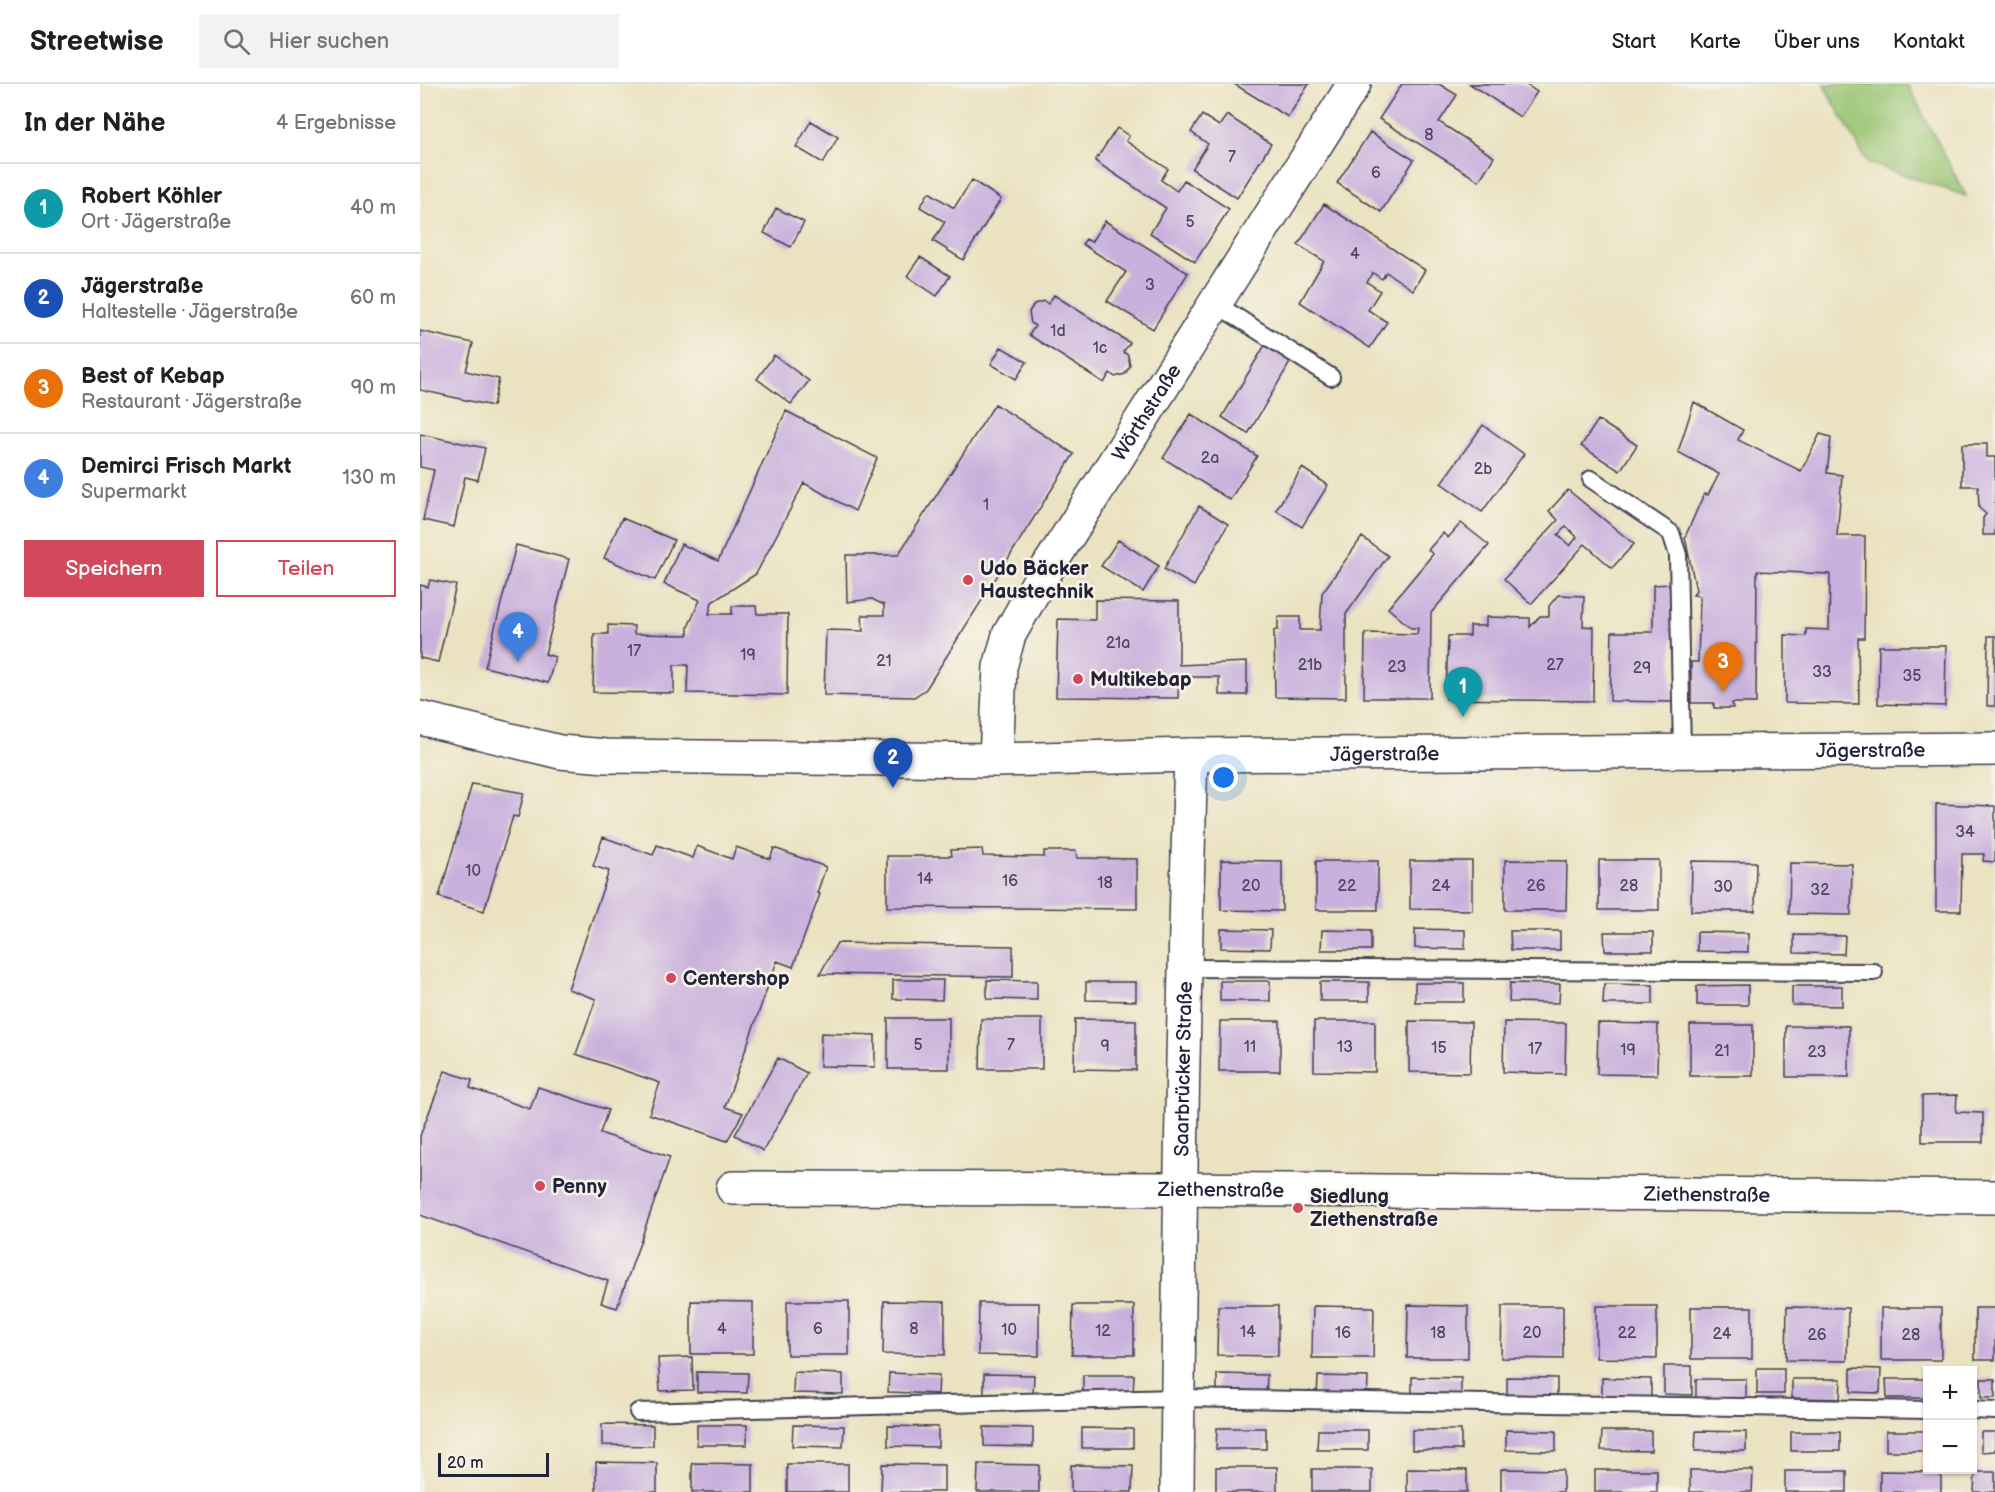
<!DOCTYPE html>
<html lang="de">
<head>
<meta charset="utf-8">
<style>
	:root { --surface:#fff; --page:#f2f2f2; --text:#202124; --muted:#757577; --line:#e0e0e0; --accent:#d1495b }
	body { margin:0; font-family:"Balsamiq Sans",sans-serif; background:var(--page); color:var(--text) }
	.controls { position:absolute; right:18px; bottom:18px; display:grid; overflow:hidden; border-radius:0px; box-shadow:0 2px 4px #0004 }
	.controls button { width:54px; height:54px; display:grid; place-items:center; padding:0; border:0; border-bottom:2px solid var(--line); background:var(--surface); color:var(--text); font:30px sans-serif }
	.scale { position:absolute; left:18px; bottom:15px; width:111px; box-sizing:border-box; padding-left:6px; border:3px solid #22223b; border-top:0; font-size:16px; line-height:21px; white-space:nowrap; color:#22223b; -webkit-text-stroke:4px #f7f3e8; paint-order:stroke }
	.you { position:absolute; left:804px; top:694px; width:21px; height:21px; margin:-15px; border:4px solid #fff; border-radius:50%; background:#1a73e8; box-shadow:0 0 0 9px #1a73e833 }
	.badge { display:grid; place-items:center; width:39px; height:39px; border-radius:50%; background:var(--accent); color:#fff; font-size:20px; font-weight:700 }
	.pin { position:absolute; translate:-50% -50px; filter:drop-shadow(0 2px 3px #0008) }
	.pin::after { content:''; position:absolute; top:32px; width:21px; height:18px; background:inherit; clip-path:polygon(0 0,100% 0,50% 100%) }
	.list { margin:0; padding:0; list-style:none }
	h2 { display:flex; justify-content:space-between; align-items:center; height:78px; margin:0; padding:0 24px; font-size:26px }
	h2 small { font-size:20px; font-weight:400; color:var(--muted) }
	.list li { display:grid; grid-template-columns:39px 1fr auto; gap:18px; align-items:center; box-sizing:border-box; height:90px; padding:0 24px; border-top:2px solid var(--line) }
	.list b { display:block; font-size:22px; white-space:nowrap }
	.list p { margin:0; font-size:20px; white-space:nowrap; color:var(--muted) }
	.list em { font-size:20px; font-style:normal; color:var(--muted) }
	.actions { display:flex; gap:12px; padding:18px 24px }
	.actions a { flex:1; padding:14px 0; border:2px solid var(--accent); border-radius:0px; text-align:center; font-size:21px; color:var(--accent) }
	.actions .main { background:var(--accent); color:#fff }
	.icon { flex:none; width:33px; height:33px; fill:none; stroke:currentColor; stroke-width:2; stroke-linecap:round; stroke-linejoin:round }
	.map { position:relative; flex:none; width:1575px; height:1408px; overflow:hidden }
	header { display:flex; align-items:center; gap:36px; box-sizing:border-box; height:84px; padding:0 30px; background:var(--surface); border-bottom:2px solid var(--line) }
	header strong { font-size:28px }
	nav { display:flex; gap:33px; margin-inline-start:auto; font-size:21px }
	.search { width:420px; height:54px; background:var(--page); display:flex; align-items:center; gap:15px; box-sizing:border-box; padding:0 21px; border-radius:0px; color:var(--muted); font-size:22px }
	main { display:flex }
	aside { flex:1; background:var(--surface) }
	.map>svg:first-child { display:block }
</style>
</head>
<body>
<header>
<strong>Streetwise</strong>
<div class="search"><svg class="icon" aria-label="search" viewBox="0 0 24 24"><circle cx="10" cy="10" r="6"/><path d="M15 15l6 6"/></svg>Hier suchen</div>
<nav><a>Start</a><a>Karte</a><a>Über uns</a><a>Kontakt</a></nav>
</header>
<main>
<aside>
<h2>In der Nähe<small>4 Ergebnisse</small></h2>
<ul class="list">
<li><span class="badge" style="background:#0f9aa8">1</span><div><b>Robert Köhler</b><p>Ort · Jägerstraße</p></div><em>40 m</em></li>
<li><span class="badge" style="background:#1a4fb4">2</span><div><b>Jägerstraße</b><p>Haltestelle · Jägerstraße</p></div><em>60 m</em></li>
<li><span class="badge" style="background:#e8710a">3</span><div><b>Best of Kebap</b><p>Restaurant · Jägerstraße</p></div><em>90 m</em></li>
<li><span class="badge" style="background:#3f7fe0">4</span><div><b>Demirci Frisch Markt</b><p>Supermarkt</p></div><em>130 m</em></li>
</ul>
<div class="actions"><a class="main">Speichern</a><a>Teilen</a></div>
</aside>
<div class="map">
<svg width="1575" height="1408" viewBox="0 0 1575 1408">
	<rect width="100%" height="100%" fill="#f7f3e8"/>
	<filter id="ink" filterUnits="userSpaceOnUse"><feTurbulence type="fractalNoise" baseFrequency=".0167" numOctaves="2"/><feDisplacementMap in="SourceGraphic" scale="12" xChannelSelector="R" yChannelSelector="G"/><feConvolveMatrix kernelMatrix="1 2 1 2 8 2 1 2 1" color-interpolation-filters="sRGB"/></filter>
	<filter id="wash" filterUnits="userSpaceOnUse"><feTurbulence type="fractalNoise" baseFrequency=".008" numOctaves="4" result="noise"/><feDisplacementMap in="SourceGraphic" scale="24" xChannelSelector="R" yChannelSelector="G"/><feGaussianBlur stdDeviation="1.35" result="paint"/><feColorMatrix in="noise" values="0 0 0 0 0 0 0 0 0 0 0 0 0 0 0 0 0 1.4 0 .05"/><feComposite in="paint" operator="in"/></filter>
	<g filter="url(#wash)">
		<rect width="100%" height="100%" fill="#eae2c0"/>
		<path fill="#99c572" stroke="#5e7456" stroke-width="1.5" d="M1403 0H1487L1546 112 1448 79Z"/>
		<g id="blocks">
			<path fill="#cab1dd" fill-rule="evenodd" d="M814 0H889L868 33Z
				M982 0H1019L1037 11 1019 38 1074 73 1059 97 959 35Z
				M1050 0H1105L1117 8 1100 33Z
				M782 31 799 42 807 31 851 60 817 114 772 85 788 60 771 48Z
				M391 37 418 53 403 79 376 63Z
				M697 44 709 52 706 57 748 85 741 96 757 107 764 96 809 125 775 178 730 149 746 124 675 77Z
				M950 48 994 76 961 128 917 99Z
				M552 96 581 115 543 176 513 157 525 138 500 123 509 108 534 124Z
				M904 120 1005 186 993 206 966 188 962 195 953 189 947 198 960 207 948 226 967 238 950 264 880 218 904 177 878 161Z
				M356 124 384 138 371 163 344 149Z
				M685 137 768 189 733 245 687 217 706 188 662 160 666 155 671 158Z
				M500 173 530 192 517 212 487 192Z
				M634 211 710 259 703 268 708 271 710 282 705 290 695 293 690 289 684 299 609 251 615 242 611 239 609 228 614 220 624 217 628 220Z
				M0 247 53 259 46 287 79 295 73 322 0 306Z
				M845 261 871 277 828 350 802 333Z
				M581 263 607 278 596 295 571 280Z
				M354 271 389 297 371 320 337 295Z
				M1274 318 1323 346 1318 356 1381 387 1400 350 1411 353 1407 389 1422 391 1417 452H1445L1444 554H1438L1439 620 1365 619V551L1386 552V545L1409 546 1410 490 1337 487 1336 619H1312L1313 624H1294V619H1271V578H1278L1280 512 1273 511 1276 506 1265 453 1284 410 1288 411 1299 390 1258 368Z
				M575 320 654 370 506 605 494 613 404 611 406 546 443 547 442 531H464V521L452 515 427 518 426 471H478Z
				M366 327 457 374 435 427 384 399 336 490 292 518 289 530H312V522H336L337 530H368L367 611 267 609 268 581H254V609L173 608 174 550H188V541L214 542V550L268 551V543L280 516 244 500 261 460 298 477Z
				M771 330 837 372 810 416 743 374Z
				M1178 336 1217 361 1200 387 1161 362Z
				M1063 341 1104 370 1062 428 1021 399Z
				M0 350 65 364 58 396 45 393 34 443 3 436 14 386 0 383Z
				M1542 360H1567V373H1575V451H1563V434L1566 430 1559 424 1558 402H1542Z
				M882 384 908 401 882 443 856 426Z
				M1148 406 1214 460 1192 484 1165 460 1111 520 1084 495 1138 436 1129 427ZM1146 442 1157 453 1150 462 1138 451Z
				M779 422 808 440 774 502 744 485Z
				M202 434 254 456 235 496 184 474Z
				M1041 439 1069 461 1011 529 1010 614H944L945 549 997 550 998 544H991L968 524 1013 470 1008 466 1023 449 1028 454Z
				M942 453 968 472 926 530V614L855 613 854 546H858V533H880V546H900L902 509Z
				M698 456 739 482 723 508 681 482Z
				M96 461 149 475 125 570 135 573 128 599 65 583Z
				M10 496 36 501 18 578 0 574V501L8 503Z
				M1252 500V618L1190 617 1192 548H1233V501Z
				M1138 511 1164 512 1163 542 1174 543 1173 617 1026 615 1028 552H1050V542H1066V533L1110 534V543L1120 532H1129V522Z
				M675 516 759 517V581L827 578V611H799V593H759L758 614 636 613 638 535 675 536Z
				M1568 552H1575V622H1567Z
				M1459 562H1526L1525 622 1458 620Z
				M52 700 104 709 98 733 93 732 64 827 19 813Z
				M1516 720 1575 722V778L1563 777 1564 770H1542L1541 827H1516Z
				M183 753 233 771 237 761 273 774 277 762 312 775 316 763 350 775 354 764 406 783 397 809 400 810 373 883 357 877 305 1023 323 1029 307 1057 229 1030 240 999 156 970 176 915 148 905 189 787 173 782Z
				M562 765 563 772 624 773V767H656L657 774 717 775V825L467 823V772H532L531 766Z
				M801 776 862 777V827L801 826Z
				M1085 776 1147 777 1146 826H1085Z
				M1179 776H1239V826H1179Z
				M896 777H958V826H896Z
				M990 777H1052V826L990 825Z
				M1272 777 1336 778 1335 827H1271Z
				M1370 779 1432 780 1431 831 1369 830Z
				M801 845 851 846 850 865 801 864Z
				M995 845 1045 846V865L995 864Z
				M902 846 951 847V866H901Z
				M1090 847H1140V866H1091Z
				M1184 848H1233V867H1185Z
				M1277 848 1328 849V868L1277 867Z
				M1374 851 1425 852 1424 870 1374 869Z
				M417 859 593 862V893L400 890Z
				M473 896H523L522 916 473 915Z
				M567 896 617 897V916L567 915Z
				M800 897H850V917H800Z
				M666 898H716V917L666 916Z
				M900 898H949V917H900Z
				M995 899H1044V918H995Z
				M1090 899 1140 900 1139 919 1089 918Z
				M1184 900 1233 901V920H1183Z
				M1328 901V921H1277V902Z
				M1372 902H1422V922L1372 921Z
				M468 934H529V985H468Z
				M561 935H622V985H560Z
				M655 935 716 936V986L654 985Z
				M800 937H860V987H799Z
				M894 937H955V988L894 987Z
				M989 937 1051 938 1050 989 989 988Z
				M1084 938 1146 939 1145 990 1083 988Z
				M1178 939 1238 940 1237 991 1177 990Z
				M1270 941H1333V992H1270Z
				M1366 942H1429V993H1366Z
				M401 949 455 951V983L400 982Z
				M358 974 387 989 343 1067 315 1051Z
				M25 987 52 996 50 1004 110 1025 118 1003 188 1026 180 1049 250 1073 197 1224 181 1219 188 1197 0 1131V1052Z
				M1537 1011 1536 1028 1563 1029V1058H1502V1012Z
				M271 1217 333 1218V1270H271Z
				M367 1217H429V1271H367Z
				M464 1217 525 1218V1271L463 1270Z
				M559 1219H619V1272L558 1271Z
				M653 1221H714V1271H652Z
				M988 1221 1048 1222V1274H987Z
				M798 1222H858V1272L797 1271Z
				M893 1222 954 1223 953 1274H892Z
				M1082 1222H1143V1275L1081 1274Z
				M1176 1222H1237V1275L1176 1274Z
				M1271 1223H1332V1275H1271Z
				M1367 1223 1428 1224 1427 1277 1366 1276Z
				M1461 1224H1521V1276H1461Z
				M1555 1224H1575V1276H1555Z
				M272 1273 273 1306 240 1307 238 1274Z
				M1244 1282H1272V1311L1244 1310Z
				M1337 1284H1364V1310H1337Z
				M1431 1284 1461 1285 1460 1309 1431 1308Z
				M277 1288 328 1289 327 1309 277 1308Z
				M374 1288 423 1290V1310L373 1309Z
				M469 1289 519 1291 518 1310 468 1308Z
				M564 1290 614 1291 613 1311 564 1310Z
				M797 1290 847 1291 846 1312H797Z
				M663 1291H714L713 1311H663Z
				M898 1292 948 1293 947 1313H897Z
				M992 1293 1041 1294V1313H992Z
				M1087 1293 1137 1294V1313H1087Z
				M1182 1294 1231 1295V1314L1182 1313Z
				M1276 1295H1326V1314H1276Z
				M1372 1295H1421L1420 1315 1372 1314Z
				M1466 1295H1508V1314H1467Z
				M1561 1295H1575V1314H1561Z
				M182 1340 233 1341V1362L182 1361Z
				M277 1341H327V1361H277Z
				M373 1341 424 1342 423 1363 372 1362Z
				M468 1342 518 1343V1363L468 1362Z
				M564 1343 613 1344V1363L564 1362Z
				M662 1344 713 1345V1364H662Z
				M797 1344H846V1365H796Z
				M898 1346H948V1366H897Z
				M992 1346H1041V1366H992Z
				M1086 1346 1136 1347V1367L1086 1366Z
				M1182 1347H1231V1367L1181 1366Z
				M1276 1347 1326 1348V1367H1275Z
				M1466 1347H1508V1367H1466Z
				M1371 1348H1420V1367H1371Z
				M1561 1348H1575V1367L1561 1368Z
				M176 1378 237 1379V1408H176Z
				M272 1379 333 1380V1408H272Z
				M367 1380H428V1408H367Z
				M462 1380 524 1381V1408H461Z
				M558 1380 619 1381V1408H557Z
				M651 1381 713 1382 712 1408H651Z
				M796 1383H857V1408H796Z
				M892 1385H952V1408H892Z
				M987 1385 1047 1386V1408H987Z
				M1081 1385 1143 1386V1408H1081Z
				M1175 1386H1237V1408H1175Z
				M1270 1386H1333L1332 1408H1270Z
				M1365 1387H1427V1408H1365Z
				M1460 1387 1521 1388V1408H1460Z
				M1555 1388H1575V1408H1554Z"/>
		</g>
	</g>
	<g filter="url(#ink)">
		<use href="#blocks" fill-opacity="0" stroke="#403f4f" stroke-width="1.5"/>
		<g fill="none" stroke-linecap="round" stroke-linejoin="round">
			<defs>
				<path id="service" d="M796 220 911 293
					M1171 395 1251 449 1258 471 1262 667
					M763 884 1454 888
					M1552 1326 1575 1327
					M218 1328 757 1314 1508 1326"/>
				<g id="minor">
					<path id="s1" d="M576 676 580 583 589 551 618 499 934 0"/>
					<path id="s2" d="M313 1104 762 1105 1575 1113"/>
					<path id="s3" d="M757 1408C759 1162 763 916 771 671"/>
				</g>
				<g id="tertiary">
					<path id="s4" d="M0 634 140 668 186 672 576 676 771 671 1575 665"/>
				</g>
			</defs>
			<use href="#service" stroke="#403f4f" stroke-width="20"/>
			<use href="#minor" stroke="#403f4f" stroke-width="36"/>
			<use href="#tertiary" stroke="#403f4f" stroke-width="36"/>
			<use href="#service" stroke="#fff" stroke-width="16"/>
			<use href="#minor" stroke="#fff" stroke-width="33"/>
			<use href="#tertiary" stroke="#fff" stroke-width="33"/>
		</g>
	</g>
	<g fill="#d1495b" stroke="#f7f3e8" stroke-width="2">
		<circle cx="548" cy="496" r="6"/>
		<circle cx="658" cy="595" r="6"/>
		<circle cx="251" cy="894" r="6"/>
		<circle cx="120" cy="1102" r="6"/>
		<circle cx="878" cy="1124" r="6"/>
	</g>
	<g text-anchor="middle" stroke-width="5" stroke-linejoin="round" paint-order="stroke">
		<g font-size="16" fill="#4c4664">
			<text x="1009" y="56">8</text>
			<text x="812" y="78">7</text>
			<text x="956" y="94">6</text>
			<text x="770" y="143">5</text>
			<text x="935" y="175">4</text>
			<text x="730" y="206">3</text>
			<text x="638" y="252">1d</text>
			<text x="680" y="269">1c</text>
			<text x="790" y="379">2a</text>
			<text x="1063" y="390">2b</text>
			<text x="566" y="426">1</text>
			<text x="698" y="564">21a</text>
			<text x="214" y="572">17</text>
			<text x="328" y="576">19</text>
			<text x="464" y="582">21</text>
			<text x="890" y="586">21b</text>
			<text x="1135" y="586">27</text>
			<text x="977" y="588">23</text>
			<text x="1222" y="589">29</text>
			<text x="1402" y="593">33</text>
			<text x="1492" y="597">35</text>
			<text x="1545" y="753">34</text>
			<text x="53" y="792">10</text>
			<text x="505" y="800">14</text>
			<text x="590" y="802">16</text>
			<text x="685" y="804">18</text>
			<text x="831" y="807">20</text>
			<text x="927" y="807">22</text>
			<text x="1021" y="807">24</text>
			<text x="1116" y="807">26</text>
			<text x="1209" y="807">28</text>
			<text x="1303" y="808">30</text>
			<text x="1400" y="811">32</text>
			<text x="498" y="966">5</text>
			<text x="591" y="966">7</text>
			<text x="685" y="967">9</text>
			<text x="830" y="968">11</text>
			<text x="925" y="968">13</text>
			<text x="1019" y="969">15</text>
			<text x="1115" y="970">17</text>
			<text x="1208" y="971">19</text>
			<text x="1302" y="972">21</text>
			<text x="1397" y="973">23</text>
			<text x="302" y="1250">4</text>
			<text x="398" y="1250">6</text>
			<text x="494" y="1250">8</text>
			<text x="589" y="1251">10</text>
			<text x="683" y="1252">12</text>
			<text x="828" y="1253">14</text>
			<text x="923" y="1254">16</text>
			<text x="1018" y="1254">18</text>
			<text x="1112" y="1254">20</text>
			<text x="1207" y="1254">22</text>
			<text x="1302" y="1255">24</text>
			<text x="1397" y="1256">26</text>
			<text x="1491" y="1256">28</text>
		</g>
		<g font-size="20" fill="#22223b" stroke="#f7f3e8">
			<text dy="7" stroke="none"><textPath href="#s1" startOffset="388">Wörthstraße</textPath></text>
			<text dy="7" stroke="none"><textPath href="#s4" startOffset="1455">Jägerstraße</textPath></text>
			<text dy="7" stroke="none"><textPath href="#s4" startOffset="969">Jägerstraße</textPath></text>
			<text dy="7" stroke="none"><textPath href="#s3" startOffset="423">Saarbrücker Straße</textPath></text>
			<text dy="7" stroke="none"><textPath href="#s2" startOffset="488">Ziethenstraße</textPath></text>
			<text dy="7" stroke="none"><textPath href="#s2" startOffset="974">Ziethenstraße</textPath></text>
		</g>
		<g font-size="20" font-weight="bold" fill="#22223b" stroke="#f7f3e8" text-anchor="start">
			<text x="560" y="491">Udo Bäcker<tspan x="560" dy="23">Haustechnik</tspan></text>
			<text x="670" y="602">Multikebap</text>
			<text x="263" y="901">Centershop</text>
			<text x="132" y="1109">Penny</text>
			<text x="890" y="1119">Siedlung<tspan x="890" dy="23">Ziethenstraße</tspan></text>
		</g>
	</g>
</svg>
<div class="controls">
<button>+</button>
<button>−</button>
</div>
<div class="scale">20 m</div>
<div class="you"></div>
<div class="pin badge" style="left:1043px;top:633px;background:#0f9aa8">1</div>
<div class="pin badge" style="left:473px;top:704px;background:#1a4fb4">2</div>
<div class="pin badge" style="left:1303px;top:608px;background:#e8710a">3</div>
<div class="pin badge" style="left:98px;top:578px;background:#3f7fe0">4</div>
</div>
</main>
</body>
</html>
